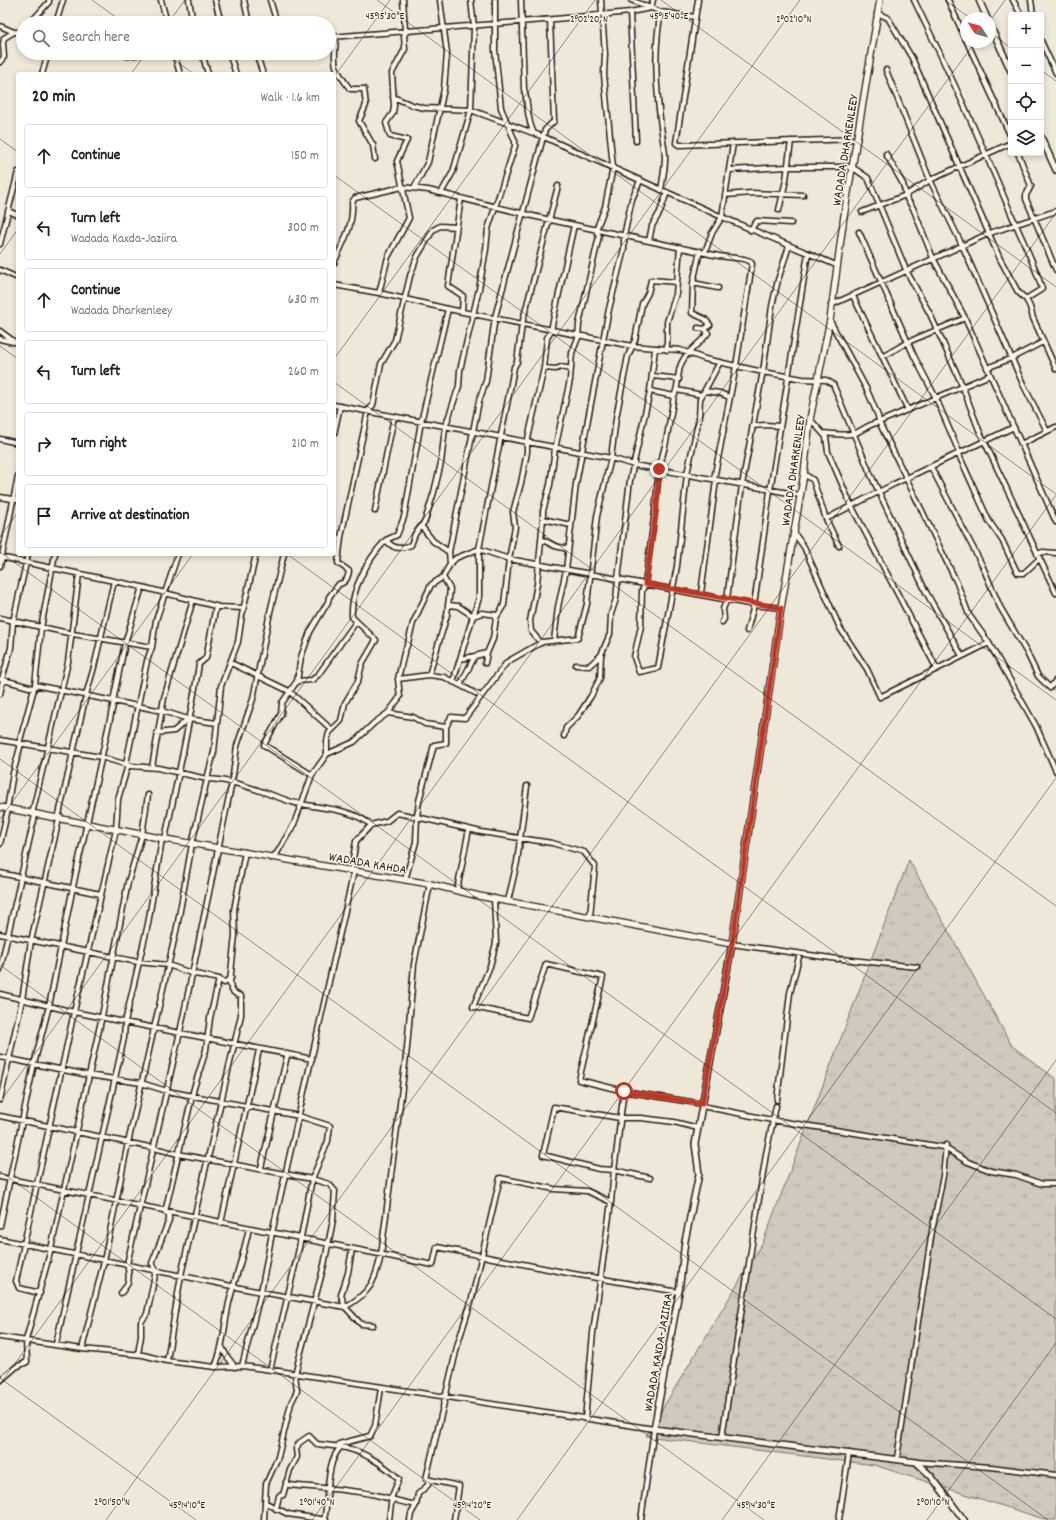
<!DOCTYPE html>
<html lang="en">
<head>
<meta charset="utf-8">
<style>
	:root { --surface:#fff; --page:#f2f2f2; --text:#222; --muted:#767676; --line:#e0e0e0 }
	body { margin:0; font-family:Dekko,sans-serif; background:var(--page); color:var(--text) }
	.controls { position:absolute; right:12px; top:12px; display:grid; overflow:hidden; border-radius:4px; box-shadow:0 2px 6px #0003 }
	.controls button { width:36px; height:36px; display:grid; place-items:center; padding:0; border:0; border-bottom:1px solid var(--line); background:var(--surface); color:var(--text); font:20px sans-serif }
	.compass { position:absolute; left:960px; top:12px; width:36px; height:36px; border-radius:50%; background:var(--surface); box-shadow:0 2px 6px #0003; rotate:306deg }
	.stop { position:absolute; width:12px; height:12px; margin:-9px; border:3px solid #c8321e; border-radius:50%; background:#fff }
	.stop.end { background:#c8321e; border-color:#fff; box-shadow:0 1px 4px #0008 }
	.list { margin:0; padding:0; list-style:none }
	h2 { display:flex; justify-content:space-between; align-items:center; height:52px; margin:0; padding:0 16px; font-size:17px }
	h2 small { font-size:13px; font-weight:400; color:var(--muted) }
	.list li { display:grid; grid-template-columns:26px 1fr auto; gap:12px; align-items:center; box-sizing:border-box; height:64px; margin:0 8px 8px; padding:0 8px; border:1px solid var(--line); border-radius:4px }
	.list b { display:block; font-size:15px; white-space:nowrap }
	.list p { margin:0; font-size:13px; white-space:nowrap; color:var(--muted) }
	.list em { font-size:13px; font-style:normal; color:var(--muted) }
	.icon { flex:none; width:22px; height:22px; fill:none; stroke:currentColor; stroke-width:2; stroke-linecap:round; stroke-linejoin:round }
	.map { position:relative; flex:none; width:1056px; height:1520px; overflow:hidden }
	.search { position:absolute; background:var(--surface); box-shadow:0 2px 6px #0003; left:16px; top:16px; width:320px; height:44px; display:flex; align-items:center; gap:10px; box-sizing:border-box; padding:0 14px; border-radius:22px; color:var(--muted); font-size:15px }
	.panel { position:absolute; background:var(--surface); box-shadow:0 2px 6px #0003; left:16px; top:72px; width:320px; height:484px; border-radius:4px }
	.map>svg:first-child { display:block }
</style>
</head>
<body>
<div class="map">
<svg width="1056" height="1520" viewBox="0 0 1056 1520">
	<defs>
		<pattern id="grass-tufts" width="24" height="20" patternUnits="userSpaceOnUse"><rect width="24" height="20" fill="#cfcabd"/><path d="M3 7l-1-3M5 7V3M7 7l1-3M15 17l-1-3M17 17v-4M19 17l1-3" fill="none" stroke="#b1ada2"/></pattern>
	</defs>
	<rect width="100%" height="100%" fill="#eee8d9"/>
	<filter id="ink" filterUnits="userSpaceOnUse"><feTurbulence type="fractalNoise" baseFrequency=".025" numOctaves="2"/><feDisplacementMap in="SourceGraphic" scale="8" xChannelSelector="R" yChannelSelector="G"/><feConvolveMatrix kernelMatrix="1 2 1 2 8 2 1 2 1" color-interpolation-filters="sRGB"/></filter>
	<g filter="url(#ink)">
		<path fill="url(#grass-tufts)" stroke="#76736c" d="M909 860 1012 1046 1056 1079V1520H1047L874 1465 646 1436 763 1242Z"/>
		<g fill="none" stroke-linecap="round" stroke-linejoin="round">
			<defs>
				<path id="minor" d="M161 0 167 23
					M189 0 193 23
					M215 0 221 23
					M244 0 249 23
					M270 0 277 23
					M403 0 405 30
					M521 0 524 89C529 104 526 119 534 133
					M631 0 661 12 695 17
					M698 0 676 143 679 145 857 139
					M914 0C948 69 980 139 1010 211 1021 238 1034 261 1042 289L1026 299
					M948 0 966 40
					M1013 0 1021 15
					M1031 0 1033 15
					M630 12 636 141
					M661 12C652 55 657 104 664 147 667 161 663 176 661 190
					M877 13 888 18 912 58 1000 259 1018 292 1026 299 1030 307 1033 318 1056 369
					M30 23 49 2V0
					M56 23 63 0
					M0 26 14 32H21L23 30
					M329 37C429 29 530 22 630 12L651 8 653 0
					M336 37C334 65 332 65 350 89H364L366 105 359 121 373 145 375 159
					M1041 41 1056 73
					M967 42 1011 137
					M117 53 128 56 147 53
					M174 53 180 74
					M202 53 208 74
					M229 53 236 74
					M256 53 263 74
					M0 62 4 57 3 44 4 38 14 32
					M886 70 930 180 962 245 1023 384 1047 431
					M42 74 48 53
					M393 97 412 105 424 108 471 110 544 137 722 217 733 143
					M1018 153 1031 186 1026 195V199L1056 270
					M886 154 903 184 907 199 913 208 933 258 965 318 1056 522
					M729 170 788 167H852L868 178 907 272 930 314 962 385 979 430 1056 593
					M414 188 428 162 444 89 447 53 440 0
					M667 192 660 212 652 226 649 241 719 256 744 259 750 261 752 264 736 366 714 479
					M441 193 453 172 471 110 474 27 471 0
					M725 195 752 193 803 195
					M461 198 448 286 463 296 462 311
					M779 210 786 180 791 141
					M8 211 18 215
					M862 212 906 195 930 180 1011 143
					M750 230 757 221 791 223
					M859 232 914 356 936 398 959 452
					M0 244 18 172
					M700 251 693 283 692 313 705 319 710 325 705 329
					M705 252 712 233 722 217 836 265
					M334 263C343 242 354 226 352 202L355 198 402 187 428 190 537 217 649 241
					M0 270 18 278
					M693 283 718 288
					M334 285 379 293 388 257 409 218 397 161 407 140 390 136 386 123 393 113 394 106 392 73 405 49 404 36 407 30
					M379 293 448 309
					M853 296 908 410
					M831 305 990 233 1056 211
					M830 321 867 390 878 416 879 422 957 583 969 615 989 643 1036 726 1056 771
					M698 328 705 329 708 333C700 344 688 350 682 362 676 373 680 385 674 396L666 442 659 469 655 511 645 584 642 591 641 626 634 657 639 672 658 668 677 566 687 474 699 418 700 399 720 362
					M0 331 15 342
					M0 339 13 342
					M667 350V322L676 294 677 282
					M882 357 908 342 965 318
					M544 368 556 369 561 367 571 369
					M987 368 1012 358 1043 342
					M653 376 679 379
					M677 390 702 395
					M650 391 674 396
					M705 391 720 393 729 397
					M334 405 611 458 634 465 800 495
					M752 426 765 425 780 426
					M823 433C834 434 846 436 856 433 864 429 870 424 879 422L990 375
					M334 434 340 406
					M0 439 18 443
					M1021 444 1056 427
					M958 453 989 521 1002 540 1016 570 1018 573H1024L1039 559
					M931 467 982 565 1000 607 1027 653 1038 676 1050 688 1056 680
					M804 474 813 480 826 519 839 546
					M0 497 18 500
					M375 511 394 417
					M826 519 894 484 1014 427
					M571 525 543 519V511L550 485 555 449 570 380 572 353 578 338 579 324 599 236 596 230 605 207 613 167 604 75 605 54 601 0
					M422 527 433 541 449 552 450 564
					M794 533 804 547 840 628 867 669 880 697 937 669 851 505 828 452 826 437 810 419
					M541 539 555 546 568 549
					M386 540 397 535 404 517 421 422 448 309 632 346 680 350 705 359 763 372 803 379 826 380 833 384 870 473 926 592 962 656
					M449 552 479 401 486 381 495 317 545 130 554 121 550 20
					M256 554 242 615 238 642 221 686 214 752 207 779C237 780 264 793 292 802 318 809 350 807 371 825
					M1037 554 1043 552 1056 553
					M0 557 142 587 219 607 243 608
					M0 566 18 476
					M701 593 716 480
					M448 605 458 606 473 616 479 598V549L510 389 514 367 517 362 522 324 558 186
					M0 618 73 634 152 647
					M722 622 724 619 723 609 727 599 742 485 764 365 772 306 778 280 789 246
					M747 631 754 605 770 491 808 253
					M554 641 558 607 566 570 576 484 588 419 609 309 624 249V236L632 199 640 181
					M541 643 531 631 530 621 537 584 543 519
					M487 653 493 639 496 618 504 605 509 559 515 527 513 512 521 483 527 452V443L544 368 547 338 551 330 574 225
					M461 659 475 656
					M231 663 289 691 331 729
					M576 665 589 666 601 655 610 634 611 614 616 599 618 579 754 605 781 608
					M937 669 989 643
					M429 675 447 615 450 589 443 577
					M0 679 33 688
					M398 679 429 675 444 677 481 696
					M297 681 312 680 318 675 356 622
					M453 682 473 616 482 613 497 615
					M35 685 162 711 188 719
					M460 685 475 656 487 653 485 663
					M0 694 3 680V676L11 648 13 622 28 554
					M86 695 94 667 114 581
					M113 701 125 643 142 587
					M388 713 413 717 425 724 446 727
					M157 733 174 731 188 719 217 723
					M564 736 566 728 578 716 591 696 600 678 601 655
					M0 740 101 757 131 766 158 768 207 779 192 844 177 927 128 1143 104 1261 82 1349
					M19 744 35 685 41 628 55 554
					M327 754 354 742 374 723 388 713 400 697 398 679 404 653 408 643 413 623 431 585 443 577 450 564 456 558 479 549 509 559 618 579 630 480 650 391 655 349
					M126 764 147 661 152 647 156 620 178 554
					M152 767 164 698 193 600
					M312 775 264 745 281 714 282 703 297 681 301 657 310 632 328 602 329 597 339 584C346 583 348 578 349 571L338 563 341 537 368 411 373 405 381 364 395 340 410 276 417 257 433 230 440 226 456 227
					M7 809 13 773 21 744
					M32 814 68 662 79 574
					M58 819 86 695
					M165 839C177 781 190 723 199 664L206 658 216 606
					M0 844 8 809
					M271 858 277 853 294 824 312 775 327 754V741L329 733 341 721 345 703 358 681 362 664 376 640 352 617C350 590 368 559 386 540 394 550 400 549 411 545L415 534 425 521 434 492 441 463 445 428 459 386 460 370 479 289 486 249 488 229 515 146V141L501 108 495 50V0
					M351 870 356 841 371 825 387 821 397 813 417 817 419 801 434 745 446 743V727L451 717 465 718 507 662 542 642 578 638 587 604 597 516 611 458 616 418 628 356 635 340 642 304 648 293 651 280 677 282 680 247
					M0 873 100 894
					M405 880 416 842 417 817 481 832 552 843 584 852 595 866 590 916
					M457 890 469 829
					M494 898 496 943 490 966 473 1007 528 1018 546 964 603 977 579 1080 624 1091C620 1117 618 1144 614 1170L599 1169 543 1155 554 1107 620 1118H641L674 1122 698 1128
					M508 901 517 862 527 786
					M0 934 138 962 168 965 191 973 219 979
					M732 944 838 959
					M842 959 917 967
					M0 970 35 815
					M0 994 74 1012 312 1059
					M0 1057 88 1075 141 1083 167 1091 299 1116 330 1126 328 1141 312 1179 298 1253 270 1370
					M624 1091 703 1104
					M0 1100 22 1000 31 941 59 819
					M777 1100 790 993 799 957 798 953
					M702 1106 772 1120 943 1147 968 1162 991 1171 1016 1175 1042 1184H1056
					M0 1116 154 1148 178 1154 312 1179 329 1184 335 1191 333 1220 324 1265 295 1374 297 1391 291 1403 278 1457 266 1484 264 1520
					M261 1168 287 1056
					M0 1177 433 1265 437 1247 568 1273 679 1292
					M221 1223 259 1050
					M0 1226 34 1064 49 1006 75 877 114 701
					M0 1239 261 1292 345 1307 361 1324 373 1325
					M352 1249 348 1273 341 1295 345 1307C370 1293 375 1282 381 1255L407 1048 414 964 430 884
					M40 1293 19 1288 16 1281 74 1012 116 830 118 799 128 765
					M121 1293C130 1283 130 1277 127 1264L180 1032 232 782 237 746 253 699 270 612 284 554
					M0 1337 82 1349 143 1355 167 1361 215 1367 242 1366 279 1371 654 1429 641 1520
					M56 1344 124 1038 125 1022 148 924 162 839
					M222 1347 226 1355 235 1367
					M138 1354 141 1336V1322L147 1314 156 1270 152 1263 169 1220V1215L165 1212 194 1088 206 1050 210 1018 219 979 224 983 231 978
					M167 1361 181 1275 241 1015V996C233 994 230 990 230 982L235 935 234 910 245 852
					M242 1366 261 1292 272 1233 354 871
					M215 1367C224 1347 224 1325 229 1303 235 1278 244 1254 249 1228
					M0 1381 16 1367 27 1362 26 1340 51 1249 102 1016 128 882 142 835 148 795
					M585 1419 593 1333 611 1202 614 1170 650 1178
					M722 1437 766 1154 776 1106
					M897 1458 932 1231 943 1176 946 1145
					M916 1462 991 1467 1056 1475
					M286 1482 289 1485C316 1488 344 1489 371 1494 387 1497 399 1502 416 1505L418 1494 428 1485 429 1481 427 1479
					M266 1503 288 1514 326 1520
					M276 1509 279 1496 283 1495 290 1470 297 1457 296 1449 299 1443 309 1436 317 1444 341 1447 339 1444 370 1436 375 1426 381 1388
					M324 1520C329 1501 325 1461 341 1447 361 1450 385 1465 399 1479L392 1496 389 1520
					M410 1520 411 1514 416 1505
					M454 1520 459 1486 426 1479 458 1343 471 1302 500 1178 554 1189 587 1191 611 1202
					M839 1520 849 1453"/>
				<path id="tertiary" d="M979 0 987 18
					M990 25 1011 71
					M1041 137 1056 170
					M732 944 695 1144 699 1174 685 1241 679 1292 654 1429 916 1462 931 1476 964 1520"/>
				<path id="secondary" d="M0 807 165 839 430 884 479 896 732 944 781 608 804 474 810 419 830 320 844 216 880 0"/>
			</defs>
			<use href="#minor" stroke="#1c1c1c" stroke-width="7"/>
			<use href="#tertiary" stroke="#1c1c1c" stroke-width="8"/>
			<use href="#secondary" stroke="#1c1c1c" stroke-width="8"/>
			<use href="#minor" stroke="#fcf5e5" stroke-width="4"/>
			<use href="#tertiary" stroke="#fcf5e5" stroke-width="5"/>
			<use href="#secondary" stroke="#fcf5e5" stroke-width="5.5"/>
		</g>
	</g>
	<g fill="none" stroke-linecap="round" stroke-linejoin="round" filter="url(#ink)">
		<path stroke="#c8321e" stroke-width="5" d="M624 1091 702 1104 732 944 781 608 645 584 656 511 659 469"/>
	</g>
	<path fill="none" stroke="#1c1c1c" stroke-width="1" stroke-opacity="0.45" d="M92 0 124 23M377 0 1056 494M661 0 1056 287M945 0 970 18M990 21 1005 0M168 23 185 0M990 33 1011 48M165 53 194 74M1041 70 1056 81M131 74 146 53M334 77 390 0M0 139 18 152M334 175 1056 700M0 254 18 229M0 346 18 359M334 359 595 0M334 382 1056 906M0 537 18 512M0 552 1056 1319M287 554 1056 1113M0 759 1048 1520M0 819 193 554M0 965 764 1520M0 1102 800 0M0 1171 480 1520M0 1378 196 1520M0 1384 975 42M106 1520 1056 213M312 1520 1056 495M517 1520 1056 778M722 1520 1056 1060M927 1520 1056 1343"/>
	<g text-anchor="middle" stroke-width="3" stroke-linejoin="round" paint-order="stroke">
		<g font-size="13" fill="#1c1c1c" stroke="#fcf5e5">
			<text transform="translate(844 150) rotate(-81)" y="5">WADADA DHARKENLEEY</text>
			<text transform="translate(792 470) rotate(-82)" y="5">WADADA DHARKENLEEY</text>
			<text transform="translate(368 862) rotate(10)" y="5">WADADA KAHDA</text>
			<text transform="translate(657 1352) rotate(-80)" y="5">WADADA KAXDA-JAZIIRA</text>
		</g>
	</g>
	<g font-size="10" text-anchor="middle" fill="#1c1c1c" stroke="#fcf5e5" stroke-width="3" stroke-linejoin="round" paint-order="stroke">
		<text x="385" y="19">45°15'30"E</text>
		<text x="669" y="19">45°15'40"E</text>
		<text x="589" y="22">2°02'20"N</text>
		<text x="794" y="22">2°02'10"N</text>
		<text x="112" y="1505">2°01'50"N</text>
		<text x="317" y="1505">2°01'40"N</text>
		<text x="933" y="1505">2°01'10"N</text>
		<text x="187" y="1508">45°14'10"E</text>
		<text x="472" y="1508">45°14'20"E</text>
		<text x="756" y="1508">45°14'30"E</text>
	</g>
</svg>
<div class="controls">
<button>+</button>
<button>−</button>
<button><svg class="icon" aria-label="locate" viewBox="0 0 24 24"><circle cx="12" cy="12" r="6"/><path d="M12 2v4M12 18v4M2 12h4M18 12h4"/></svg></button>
<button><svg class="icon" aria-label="layers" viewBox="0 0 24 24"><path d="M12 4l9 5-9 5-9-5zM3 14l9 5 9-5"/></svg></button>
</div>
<svg class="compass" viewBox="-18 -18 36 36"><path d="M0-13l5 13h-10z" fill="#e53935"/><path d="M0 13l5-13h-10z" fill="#767676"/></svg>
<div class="stop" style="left:624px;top:1091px"></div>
<div class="stop end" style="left:659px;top:469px"></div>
<div class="search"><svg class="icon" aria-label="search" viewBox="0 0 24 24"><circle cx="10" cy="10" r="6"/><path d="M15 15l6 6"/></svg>Search here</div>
<section class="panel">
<h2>20 min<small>Walk · 1.6 km</small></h2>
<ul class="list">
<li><svg class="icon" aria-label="ahead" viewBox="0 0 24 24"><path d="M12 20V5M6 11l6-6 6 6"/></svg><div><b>Continue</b></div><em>150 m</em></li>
<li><svg class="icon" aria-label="left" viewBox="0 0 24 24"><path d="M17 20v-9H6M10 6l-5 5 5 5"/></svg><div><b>Turn left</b><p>Wadada Kaxda-Jaziira</p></div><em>300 m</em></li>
<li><svg class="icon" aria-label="ahead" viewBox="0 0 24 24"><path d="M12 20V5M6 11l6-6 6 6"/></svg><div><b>Continue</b><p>Wadada Dharkenleey</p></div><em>630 m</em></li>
<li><svg class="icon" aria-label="left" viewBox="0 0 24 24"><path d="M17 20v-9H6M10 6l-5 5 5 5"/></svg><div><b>Turn left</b></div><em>260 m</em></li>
<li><svg class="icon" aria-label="right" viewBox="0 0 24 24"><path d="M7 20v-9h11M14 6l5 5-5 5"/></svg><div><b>Turn right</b></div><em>210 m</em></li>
<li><svg class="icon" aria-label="arrive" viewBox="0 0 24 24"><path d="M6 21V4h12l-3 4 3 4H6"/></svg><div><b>Arrive at destination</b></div></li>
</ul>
</section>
</div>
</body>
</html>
